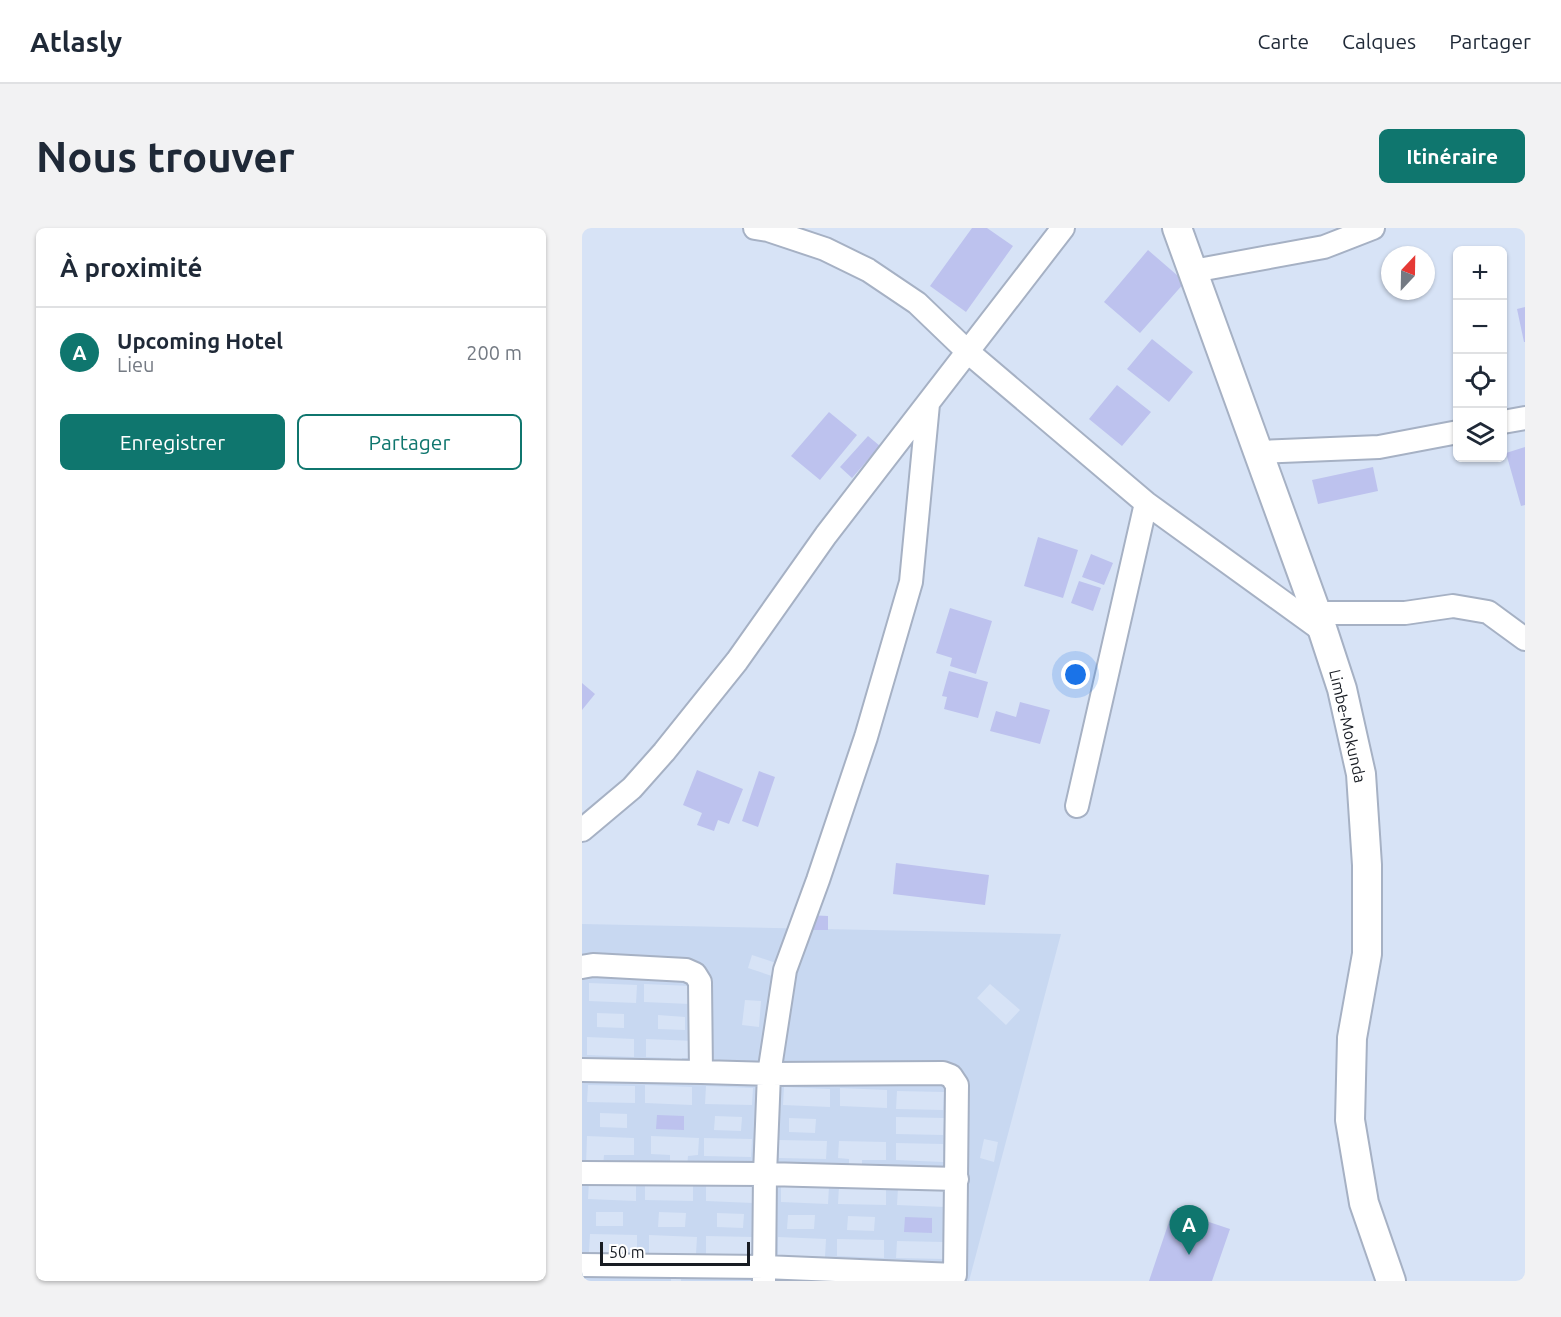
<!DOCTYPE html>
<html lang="fr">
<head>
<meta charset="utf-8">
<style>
	:root { --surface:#fff; --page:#f2f2f3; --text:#1f2937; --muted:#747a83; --line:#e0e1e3; --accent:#0f766e }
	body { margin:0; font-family:Ubuntu,sans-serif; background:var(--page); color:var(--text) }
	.controls { position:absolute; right:18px; top:18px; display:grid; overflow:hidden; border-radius:9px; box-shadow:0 2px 4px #0004 }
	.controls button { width:54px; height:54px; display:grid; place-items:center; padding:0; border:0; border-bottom:2px solid var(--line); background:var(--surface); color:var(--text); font:30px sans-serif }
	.compass { position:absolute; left:799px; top:18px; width:54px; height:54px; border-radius:50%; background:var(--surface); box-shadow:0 2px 4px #0004; rotate:22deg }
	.scale { position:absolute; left:18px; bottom:15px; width:150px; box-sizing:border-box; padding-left:6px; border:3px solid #181c23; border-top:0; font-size:16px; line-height:21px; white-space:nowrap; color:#181c23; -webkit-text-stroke:4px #fff; paint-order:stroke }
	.you { position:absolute; left:494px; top:447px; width:21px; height:21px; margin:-15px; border:4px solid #fff; border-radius:50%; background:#1a73e8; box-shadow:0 0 0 9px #1a73e833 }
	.badge { display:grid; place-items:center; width:39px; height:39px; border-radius:50%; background:var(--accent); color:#fff; font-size:20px; font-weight:700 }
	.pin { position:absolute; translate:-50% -50px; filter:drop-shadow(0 2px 3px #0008) }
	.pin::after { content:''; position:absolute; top:32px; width:21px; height:18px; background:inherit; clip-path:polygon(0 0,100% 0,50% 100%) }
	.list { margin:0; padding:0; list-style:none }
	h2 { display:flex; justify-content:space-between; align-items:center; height:78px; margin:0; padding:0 24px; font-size:26px }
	h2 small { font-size:20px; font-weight:400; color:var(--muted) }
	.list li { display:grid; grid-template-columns:39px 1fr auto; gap:18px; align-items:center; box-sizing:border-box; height:90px; padding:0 24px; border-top:2px solid var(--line) }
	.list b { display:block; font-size:22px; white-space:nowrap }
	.list p { margin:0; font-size:20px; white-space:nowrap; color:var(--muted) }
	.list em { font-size:20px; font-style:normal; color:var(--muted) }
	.actions { display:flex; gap:12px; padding:18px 24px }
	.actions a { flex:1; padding:14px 0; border:2px solid var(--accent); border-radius:9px; text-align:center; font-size:21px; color:var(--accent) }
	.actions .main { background:var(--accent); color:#fff }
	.icon { flex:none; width:33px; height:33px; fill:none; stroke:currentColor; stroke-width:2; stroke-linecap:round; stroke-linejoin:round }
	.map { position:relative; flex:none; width:943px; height:1053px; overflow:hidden; border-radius:9px }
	header { display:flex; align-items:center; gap:36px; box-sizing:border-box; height:84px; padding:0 30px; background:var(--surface); border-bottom:2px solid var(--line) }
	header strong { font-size:28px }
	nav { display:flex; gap:33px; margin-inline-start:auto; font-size:21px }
	.intro { display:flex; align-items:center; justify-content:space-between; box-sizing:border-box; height:144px; padding:0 36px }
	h1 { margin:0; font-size:42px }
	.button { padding:15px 27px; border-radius:9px; background:var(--accent); color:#fff; font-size:21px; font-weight:700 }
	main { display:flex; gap:36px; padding:0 36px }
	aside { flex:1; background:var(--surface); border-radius:9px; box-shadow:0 2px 4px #0004 }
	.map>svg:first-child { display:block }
</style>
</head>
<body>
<header>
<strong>Atlasly</strong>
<nav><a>Carte</a><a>Calques</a><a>Partager</a></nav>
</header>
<div class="intro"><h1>Nous trouver</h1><a class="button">Itinéraire</a></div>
<main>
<aside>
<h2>À proximité<small></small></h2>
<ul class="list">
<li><span class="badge">A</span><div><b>Upcoming Hotel</b><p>Lieu</p></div><em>200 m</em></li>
</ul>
<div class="actions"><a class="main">Enregistrer</a><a>Partager</a></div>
</aside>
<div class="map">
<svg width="943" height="1053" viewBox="0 0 943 1053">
	<rect width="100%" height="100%" fill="#d7e3f6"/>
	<path fill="#c8d8f1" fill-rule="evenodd" d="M0 696 479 706 387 1053H99V1047H89V1053H0ZM170 727 197 736 193 749 166 740ZM7 755 55 757 54 775 7 773ZM62 756 109 758 108 776 62 774ZM408 756 438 782 424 797 395 770ZM163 772 179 773 177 799 160 797ZM15 785 42 786V800L15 799ZM76 787 103 789V802L76 801ZM5 809 52 811V829L5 827ZM64 811 112 813 111 830H100V837H89V830L64 829ZM6 857 53 858V875L5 874ZM63 857 110 859V877L63 875ZM124 858 171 860 170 877 123 876ZM202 859 248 861V879L201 877ZM258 860 305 862V880L258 878ZM315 863 362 864 361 882 314 881ZM18 885 45 886V900L18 899ZM133 888 160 889 159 903 132 902ZM314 889 362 890 361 907 314 906ZM207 890 234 891 233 905 207 904ZM5 908 52 910V927H22L21 938H4ZM69 908 117 910 116 927 106 928 105 939H88V927L69 926ZM122 910 170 911 169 929 122 928ZM402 911 416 914 412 934 398 930ZM197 912 245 913 244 931 197 930ZM257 913 304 914V932H280V943H267V931L256 930ZM314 915 361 916V934L314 932ZM7 953 54 955V973L6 971ZM63 955 111 956V973L63 972ZM124 955 171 957V975L124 973ZM199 957 247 958 246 976 199 974ZM257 958 304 960V977L256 976ZM316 960 363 961V979L315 977ZM14 984H41V998H14ZM77 984 104 985 103 999H76ZM135 985 162 986 161 1000 135 999ZM206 987H233L232 1001H205ZM266 988 293 989 292 1003 265 1002ZM8 1006 55 1007V1025L7 1024ZM67 1007 115 1009 114 1026 67 1025ZM124 1008 171 1009 170 1027 124 1026ZM196 1009 244 1011 243 1029 215 1028V1033H196ZM255 1011 302 1012V1030L255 1028ZM315 1013 362 1014V1031L314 1030Z"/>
	<path fill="#bdc2ee" d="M390 0H405L431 18 384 84 348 58Z
		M566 22 603 54 558 105 522 74Z
		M943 79V114H942L935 81Z
		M570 111 611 144 587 174 545 141Z
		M535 157 569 184 540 218 507 191Z
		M247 184 275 207 238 252 209 228Z
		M286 208 298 218 270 250 258 239Z
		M943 219V277L939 278 924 225Z
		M791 239 796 263 736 276 730 252Z
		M456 309 496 322 481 370 442 358Z
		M509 326 531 335 522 357 500 349Z
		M497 353 519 360 511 383 489 375Z
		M368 380 410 393 394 446 368 438 370 430 354 425Z
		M367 443 406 454 396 490 362 481 365 469 360 468Z
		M0 455 13 466 0 482Z
		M438 474 468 482 458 516 408 503 414 483 434 489Z
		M115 542 161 561 147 596 136 592 132 603 115 597 120 585 101 577Z
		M177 543 193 549 176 599 160 593Z
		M314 635 407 647 403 677 311 666Z
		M225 687 246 688V702H225Z
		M75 887 102 888V902L74 901Z
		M591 982 648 1001 630 1053H567Z
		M323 989 350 990V1005L322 1004Z"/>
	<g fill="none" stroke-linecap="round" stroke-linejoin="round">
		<defs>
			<path id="minor" d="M173 0 186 2 243 21 286 42 335 75 386 124 564 275 741 403
				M611 43 742 19 791 0
				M921 194 943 190
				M676 224 797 219 876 204
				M734 385H823L871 378 906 384 943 411
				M495 578 564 275
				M0 602 50 560 82 524 155 433 244 307 481 0
				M0 739 11 737 104 742 113 746 118 754 119 844
				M0 842 119 844 187 846 361 845 369 848 375 857 373 1047 182 1039 0 1037
				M0 945 183 946 375 951
				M182 1053 183 946 187 846 203 742 236 652 284 509 329 354 346 176"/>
			<path id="major" d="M595 0 741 403 760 461 779 546 785 637V726L770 810 768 892 782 975 809 1053"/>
		</defs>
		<use href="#minor" stroke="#a6b1c4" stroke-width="26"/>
		<use href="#major" stroke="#a6b1c4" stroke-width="32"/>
		<use href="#minor" stroke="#fff" stroke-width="22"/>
		<use href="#major" stroke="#fff" stroke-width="28"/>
	</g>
	<g text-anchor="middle" stroke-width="5" stroke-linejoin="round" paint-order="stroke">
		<g font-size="16" fill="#181c23" stroke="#fff">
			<text transform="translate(766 498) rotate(77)" y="6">Limbe-Mokunda</text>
		</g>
	</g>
</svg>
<div class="controls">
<button>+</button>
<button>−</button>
<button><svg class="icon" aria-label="locate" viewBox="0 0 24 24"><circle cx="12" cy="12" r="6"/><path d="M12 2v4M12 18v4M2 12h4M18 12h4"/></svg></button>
<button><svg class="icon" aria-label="layers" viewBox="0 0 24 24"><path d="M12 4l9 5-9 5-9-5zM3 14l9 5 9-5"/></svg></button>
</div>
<svg class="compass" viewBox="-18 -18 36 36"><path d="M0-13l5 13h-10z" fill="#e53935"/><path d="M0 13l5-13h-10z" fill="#747a83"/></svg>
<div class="scale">50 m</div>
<div class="you"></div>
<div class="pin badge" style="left:607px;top:1027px">A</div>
</div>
</main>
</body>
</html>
